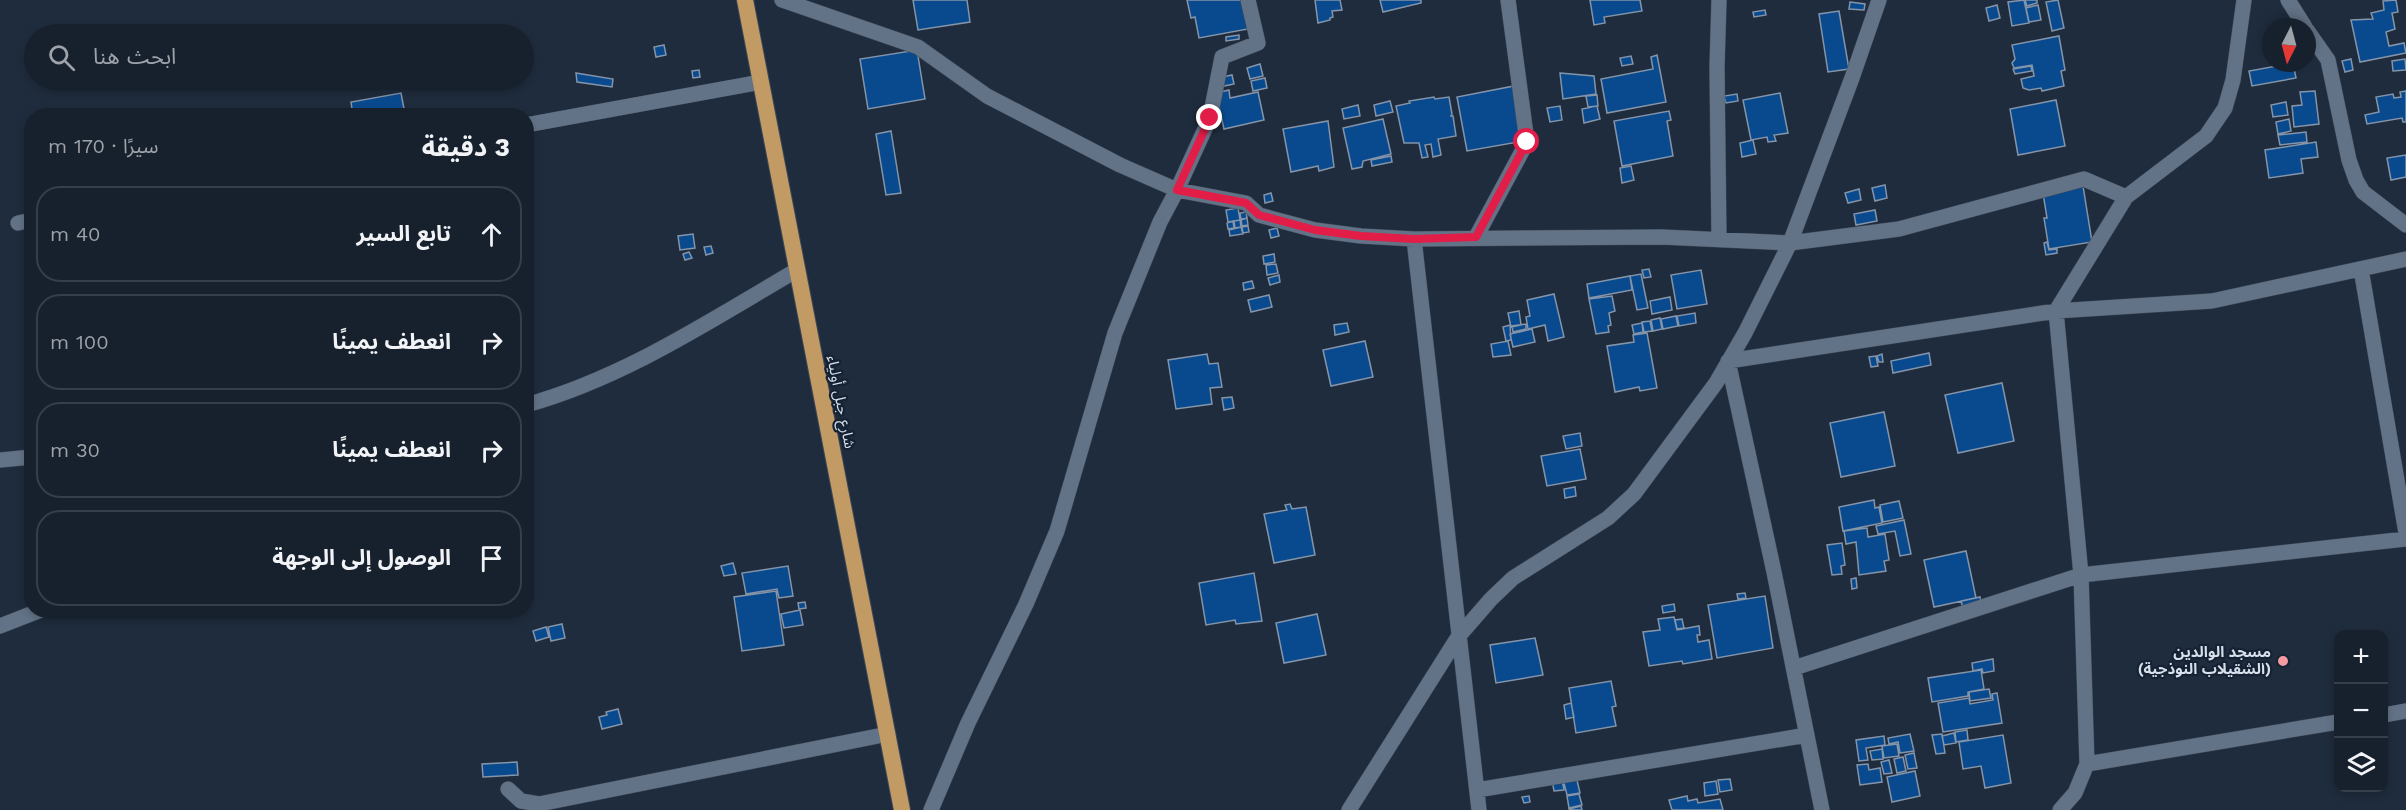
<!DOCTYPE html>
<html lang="ar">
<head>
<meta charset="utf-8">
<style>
	:root { --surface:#17212e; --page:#242e3a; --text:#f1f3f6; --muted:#9ea3aa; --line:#363e4a }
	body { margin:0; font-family:"Work Sans","Noto Sans Arabic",sans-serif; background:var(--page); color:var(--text); direction:rtl }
	.controls { position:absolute; right:18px; bottom:18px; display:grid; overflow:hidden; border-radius:12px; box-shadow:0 3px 9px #0003 }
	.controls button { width:54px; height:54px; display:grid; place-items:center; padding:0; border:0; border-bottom:2px solid var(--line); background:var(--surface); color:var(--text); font:30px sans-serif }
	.compass { position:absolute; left:2262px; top:18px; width:54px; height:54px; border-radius:50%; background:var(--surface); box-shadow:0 3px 9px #0003; rotate:186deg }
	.stop { position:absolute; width:18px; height:18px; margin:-14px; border:4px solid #e11d48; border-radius:50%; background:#fff }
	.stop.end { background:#e11d48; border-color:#fff; box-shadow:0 2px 6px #0008 }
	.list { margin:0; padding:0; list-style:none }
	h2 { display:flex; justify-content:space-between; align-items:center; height:78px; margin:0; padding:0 24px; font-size:26px }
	h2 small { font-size:20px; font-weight:400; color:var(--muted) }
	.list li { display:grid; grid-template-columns:39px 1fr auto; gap:18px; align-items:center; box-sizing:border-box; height:96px; margin:0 12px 12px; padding:0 12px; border:2px solid var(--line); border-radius:24px }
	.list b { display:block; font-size:22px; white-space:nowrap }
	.list em { font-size:20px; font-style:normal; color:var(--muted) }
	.icon { flex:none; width:33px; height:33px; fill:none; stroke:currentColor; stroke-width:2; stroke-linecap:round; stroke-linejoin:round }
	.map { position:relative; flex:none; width:2406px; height:810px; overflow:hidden; direction:ltr }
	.search { position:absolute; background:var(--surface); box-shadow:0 3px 9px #0003; left:24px; top:24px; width:510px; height:66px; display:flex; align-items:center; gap:15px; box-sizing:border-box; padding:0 21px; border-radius:33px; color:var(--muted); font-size:22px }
	.panel { position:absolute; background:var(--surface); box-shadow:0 3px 9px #0003; left:24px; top:108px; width:510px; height:510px; border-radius:24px; direction:rtl }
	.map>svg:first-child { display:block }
</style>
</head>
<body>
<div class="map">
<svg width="2406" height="810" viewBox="0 0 2406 810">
	<rect width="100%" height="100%" fill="#1f2c3d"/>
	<path fill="#094a8f" stroke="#8494a9" stroke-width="1.5" d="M913 0H967L970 22 918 30Z
		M1187 0H1242L1248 29 1199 38 1195 17 1191 18Z
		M1315 0H1340L1342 10 1332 11 1333 17 1330 18V20L1318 23Z
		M1380 0H1421V3L1383 12Z
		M1590 0H1640L1642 11 1604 17 1605 23 1594 25Z
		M2024 0 2029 23 2012 26 2008 2Z
		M2025 0H2037V3L2027 6Z
		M2058 0 2064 28 2052 31 2046 2Z
		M2396 0 2398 12 2392 13 2395 29 2386 32 2389 46 2404 43 2406 53 2360 62 2351 20 2373 19 2371 13 2384 10 2383 1Z
		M1850 2 1865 4 1864 10 1849 9Z
		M1997 5 2000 18 1989 21 1986 8Z
		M2038 5 2041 20 2029 22 2026 8Z
		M1765 10 1766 15 1754 17 1753 12Z
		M1839 11 1849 69 1828 72 1819 14Z
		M1239 35V39L1226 41V37Z
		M2059 36 2065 70 2061 71 2064 86 2042 91 2041 88 2029 90 2023 88 2021 79 2034 76 2032 65 2014 68 2012 63 2015 59 2012 45Z
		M664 45 666 55 656 57 654 47Z
		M917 50 925 99 868 109 860 59Z
		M1657 55 1666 102 1607 113 1601 79 1653 69 1651 57Z
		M1631 56 1633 64 1622 66 1620 58Z
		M2351 59 2353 70 2345 72 2342 61Z
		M2405 59 2406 70 2393 71 2392 61Z
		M2293 63 2296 78 2252 86 2249 71Z
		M1260 64 1263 76 1250 79 1247 68Z
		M2031 66 2032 71 2015 74 2013 69Z
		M699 70 700 77 693 78 692 71Z
		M576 73 613 79 612 87 577 82Z
		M1560 73 1594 76 1596 94 1563 99Z
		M1232 75 1234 84 1224 86 1222 77Z
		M1265 78 1267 88 1253 91 1251 81Z
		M1514 86 1524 141 1467 151 1457 97Z
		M1229 90 1230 98 1258 92 1264 120 1224 129 1216 93Z
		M2315 91 2319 124 2294 127 2292 106 2302 105 2300 92Z
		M2406 91V122H2403L2402 118 2367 124 2365 115 2379 112 2376 97 2393 94 2394 98 2401 97 2400 92Z
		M401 93 405 114 353 116 351 102Z
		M1780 93 1788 133 1774 135 1776 141 1768 142 1767 137 1751 140 1743 100Z
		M1737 94 1738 101 1726 103 1724 96Z
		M1597 95 1598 106 1588 107 1586 96Z
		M1434 97 1435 99 1449 97 1452 114 1451 116H1453L1456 136 1438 139 1441 155 1433 157 1431 144 1425 145 1428 157 1422 158 1419 143H1404L1396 106 1410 103 1409 101Z
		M2056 100 2065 146 2018 155 2010 109Z
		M1390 101 1393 112 1376 116 1374 105Z
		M2286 102 2288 115 2273 117 2271 105Z
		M1358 105 1360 116 1344 119 1342 109Z
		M1560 106 1562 120 1550 122 1547 108Z
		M1597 106 1600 119 1584 123 1582 109Z
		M1669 111 1671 120 1667 121 1673 156 1622 166 1614 121Z
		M1383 119 1391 154 1363 161 1362 167 1352 169 1343 128Z
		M2289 119 2291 131 2278 134 2276 122Z
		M1328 121 1334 167 1319 171 1318 166 1291 172 1283 129Z
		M891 131 901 193 886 195 876 134Z
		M2306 132 2307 142 2280 145 2278 135Z
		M1753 140 1756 154 1742 157 1740 143Z
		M2316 142 2318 157 2301 159 2303 173 2269 178 2265 150Z
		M2406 155V177L2391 180 2387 158Z
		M1391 156 1392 162 1372 166 1371 160Z
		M1631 166 1634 180 1622 183 1620 168Z
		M1885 185 1887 198 1875 201 1872 188Z
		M2083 186 2092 242 2049 249 2044 218H2047L2043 193Z
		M1859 189 1861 200 1848 203 1845 193Z
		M1271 193 1273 201 1265 203 1264 195Z
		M1238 208 1240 220 1228 222 1226 210Z
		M1875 210 1877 221 1856 225 1854 214Z
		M1246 212 1247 218 1241 220 1240 213Z
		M1247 218 1248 225 1242 226 1241 219Z
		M1240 220 1241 227 1235 228 1234 221Z
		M1233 221 1234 228 1228 229 1227 223Z
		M1248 226 1249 232 1243 233 1242 227Z
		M1241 227 1243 234 1230 236 1229 230Z
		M1277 228 1279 236 1271 238 1269 230Z
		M693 234 695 248 680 250 678 236Z
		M2047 242 2049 250 2057 249V253L2046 255 2044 243Z
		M711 246 713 253 706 255 704 247Z
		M689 252 692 258 685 260 683 254Z
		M1274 254 1275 262 1264 264 1263 256Z
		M1276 264 1278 273 1267 275 1266 265Z
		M1649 269 1651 277 1644 278 1642 270Z
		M1701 270 1707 304 1677 309 1671 275Z
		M1641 274 1648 308 1637 310 1630 276Z
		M1279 275 1280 282 1270 285 1268 278Z
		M1630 276 1632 290 1589 298 1587 284Z
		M1252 281 1254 288 1244 290 1243 283Z
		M1554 294 1564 337 1548 341 1545 325 1528 329 1526 317 1530 316 1527 300Z
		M1269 295 1272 307 1251 312 1248 300Z
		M1612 296 1615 311 1609 313 1611 325 1608 326 1609 332 1596 334 1589 299Z
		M1670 297 1672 310 1652 314 1650 301Z
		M1519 311 1521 325 1511 327 1508 313Z
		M1695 313 1696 323 1679 326 1677 316Z
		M1676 316 1678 326 1663 329 1661 319Z
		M1660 318 1662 329 1653 331 1651 320Z
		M1650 321 1652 331 1644 332 1642 322Z
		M1347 323 1349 332 1335 335 1334 325Z
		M1642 323 1643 332 1634 334 1632 325Z
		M1526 324V329L1513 332 1512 326Z
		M1510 325 1511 340 1506 341 1503 327Z
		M1532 329 1535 342 1513 347 1510 334Z
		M1647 333 1657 388 1640 391 1639 387 1615 392 1607 346 1634 342 1633 335Z
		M1365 341 1373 377 1331 386 1323 350Z
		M1508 341 1511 355 1493 357 1491 344Z
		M1929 353 1931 365 1893 373 1891 361Z
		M1207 354 1209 364 1218 363 1222 387 1210 388 1212 404 1176 409 1168 360Z
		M1882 354 1883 362H1879L1877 356Z
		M1876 356 1878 366 1871 367 1869 357Z
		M2002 383 2014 441 1958 453 1945 395Z
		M1232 397 1234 408 1224 410 1222 398Z
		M1884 412 1895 466 1841 477 1830 423Z
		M1580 433 1582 446 1566 449 1563 436Z
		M1580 449 1586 479 1547 486 1541 456Z
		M1575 487 1576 496 1565 498 1564 489Z
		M1874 500 1875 508 1879 507 1882 523 1843 531 1839 507Z
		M1899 501 1903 518 1883 522 1880 505Z
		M1290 504 1292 509 1306 507 1315 555 1274 563 1264 514 1287 510 1285 505Z
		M1904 520 1911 554 1900 556 1895 531 1878 534 1876 526Z
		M1867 528 1868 537 1885 534 1889 560 1884 561 1886 571 1859 575 1856 542 1846 544 1844 531Z
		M1842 543 1845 565 1841 566 1842 574 1832 575 1827 545Z
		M1966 551 1976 598 1934 607 1924 560Z
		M733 563 736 574 724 576 721 566Z
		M788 566 793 596 779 598 777 589 746 594 742 573Z
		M1254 573 1262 621 1236 624 1235 620 1206 625 1199 583Z
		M1856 578 1857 588 1852 589 1851 579Z
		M776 591 784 645 742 651 734 597Z
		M1745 593 1746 598 1738 599 1737 594Z
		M1765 596 1773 648 1717 658 1708 605Z
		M1980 597 1981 604 1963 608 1961 601Z
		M805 602 806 608 799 609 798 603Z
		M1674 604 1675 611 1663 613 1662 606Z
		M800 610 803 625 784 628 781 614Z
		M1317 614 1326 655 1284 663 1276 623Z
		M1674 617 1677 630 1699 626 1700 635H1697L1698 642 1709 640 1712 659 1683 664 1682 661 1649 666 1643 632 1660 630 1658 619Z
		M1682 619 1684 628 1677 629 1675 620Z
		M562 624 565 638 551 641 548 627Z
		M546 627 549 637 536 641 533 631Z
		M1535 638 1543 675 1496 683 1490 645Z
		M1993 659 1994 671 1983 673 1982 669 1973 671 1972 663Z
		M1981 670 1984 689 1968 692V696L1932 702 1928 678Z
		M1611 681 1616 706 1612 707 1616 726 1576 733 1569 688Z
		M1989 689 1991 698 1970 701 1969 692Z
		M1997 693 2002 723 1943 732 1938 703 1969 698 1970 704 1993 700 1992 694Z
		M1571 703 1574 717 1566 719 1564 705Z
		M618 709 622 724 602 729 599 717 607 715 606 712Z
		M1967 730 1968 740 1956 742 1955 732Z
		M1954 733 1956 743 1944 745 1942 736Z
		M1910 734 1914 751 1900 753 1898 742 1889 744 1888 738Z
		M1942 734 1945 753 1936 754 1932 735Z
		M2003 735 2011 783 1985 788 1981 766 1963 769 1959 742Z
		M1884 736 1885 745 1866 748 1868 760 1859 761 1856 740Z
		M1897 744 1899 756 1884 758 1882 746Z
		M1882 749 1883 759 1872 760 1870 751Z
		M1914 753 1917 768 1908 769 1905 755Z
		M1903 757 1906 771 1897 773 1894 759Z
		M1889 760 1892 773 1884 774 1881 762Z
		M517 762 518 775 483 777 482 764Z
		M1868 764 1869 770 1880 768 1882 782 1860 785 1857 765Z
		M1915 771 1920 796 1892 802 1887 777Z
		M1576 776 1580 793 1567 795 1563 779Z
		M1562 779 1564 790 1554 791 1552 780Z
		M1730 779 1732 790 1720 792 1718 780Z
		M1716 781 1718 794 1705 796 1704 783Z
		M1579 794 1582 805 1569 808 1567 796Z
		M1529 796 1530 802 1524 803 1522 797Z
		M1687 796 1688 801 1697 799 1698 803 1720 799 1723 810H1672L1669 800Z
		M1581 806 1582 810H1570L1569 809Z"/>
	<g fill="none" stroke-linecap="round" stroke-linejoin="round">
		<defs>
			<path id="minor" d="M782 0 918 47 987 96 1120 165 1177 190 1246 203 1259 215 1315 230 1361 236 1414 239 1662 237 1790 243 1899 229 2084 179 2126 197
				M2288 0 2305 27
				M2307 30 2328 60 2349 160 2356 180 2363 192 2406 225
				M526 125 761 82
				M18 223 32 220
				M1476 237 1527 142 1508 0
				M1414 239 1479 810
				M1719 240 1717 67 1719 0
				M2361 269 2406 533
				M526 405C624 378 711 320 797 270
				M0 460 32 457
				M0 626 41 610
				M1794 668 2081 575 2406 539
				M2384 715 2406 711
				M2087 764 2338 722
				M508 789 521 801 539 804 888 734
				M1477 790 1807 735
				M931 810 968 723 1026 604 1057 531 1115 333 1160 222 1177 190 1210 118 1222 57 1258 43 1248 0
				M1349 810 1458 637 1491 599 1513 578 1608 518 1634 494 1716 383 1745 333 1790 243 1852 78 1879 0
				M1822 810 1774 572 1728 361 2056 311 2212 301 2406 259
				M2060 810 2075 793 2087 764 2081 575 2056 311 2126 197 2206 136 2225 108 2233 80 2244 0"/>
			<path id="trunk" d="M745 0 902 810"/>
		</defs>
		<use href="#minor" stroke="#3e4958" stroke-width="16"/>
		<use href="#trunk" stroke="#3e4958" stroke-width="18"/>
		<use href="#minor" stroke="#637387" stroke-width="15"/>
		<use href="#trunk" stroke="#c29b64" stroke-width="16"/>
	</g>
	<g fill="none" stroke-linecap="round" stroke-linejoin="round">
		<path stroke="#e11d48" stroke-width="8" d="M1210 118 1177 190 1246 203 1259 215 1315 230 1361 236 1414 239 1476 237 1527 142"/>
	</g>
	<circle fill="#f49aa1" stroke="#152233" stroke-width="2" cx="2283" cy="661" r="6"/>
	<g text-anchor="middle" stroke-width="4.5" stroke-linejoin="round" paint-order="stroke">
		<g font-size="15" fill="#d7dfeb" stroke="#152233">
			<text transform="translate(841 402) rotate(79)" y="5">شارع جبل أولياء</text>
		</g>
		<g font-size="15" font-weight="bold" fill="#d7dfeb" stroke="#152233" text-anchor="end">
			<text x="2271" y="657">مسجد الوالدين<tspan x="2271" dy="17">(الشقيلاب النوذجية)</tspan></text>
		</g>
	</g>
</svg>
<div class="controls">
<button>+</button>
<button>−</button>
<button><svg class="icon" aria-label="layers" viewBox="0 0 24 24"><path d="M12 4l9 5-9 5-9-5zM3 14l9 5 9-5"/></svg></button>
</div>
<svg class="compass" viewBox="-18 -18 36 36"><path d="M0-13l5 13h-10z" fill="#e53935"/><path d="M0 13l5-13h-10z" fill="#9ea3aa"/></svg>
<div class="stop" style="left:1527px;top:142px"></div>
<div class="stop end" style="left:1210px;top:118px"></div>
<div class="search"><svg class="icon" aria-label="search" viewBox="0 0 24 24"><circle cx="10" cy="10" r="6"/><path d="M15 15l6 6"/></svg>ابحث هنا</div>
<section class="panel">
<h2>3 دقيقة<small>سيرًا · 170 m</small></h2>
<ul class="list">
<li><svg class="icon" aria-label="ahead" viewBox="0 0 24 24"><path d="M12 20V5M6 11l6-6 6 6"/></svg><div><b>تابع السير</b></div><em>40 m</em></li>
<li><svg class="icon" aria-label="right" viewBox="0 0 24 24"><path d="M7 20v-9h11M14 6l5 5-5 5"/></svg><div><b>انعطف يمينًا</b></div><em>100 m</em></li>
<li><svg class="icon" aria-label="right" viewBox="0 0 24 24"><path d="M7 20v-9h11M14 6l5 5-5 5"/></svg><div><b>انعطف يمينًا</b></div><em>30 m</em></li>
<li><svg class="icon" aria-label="arrive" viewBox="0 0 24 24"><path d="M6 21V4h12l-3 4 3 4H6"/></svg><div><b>الوصول إلى الوجهة</b></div></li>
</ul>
</section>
</div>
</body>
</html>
